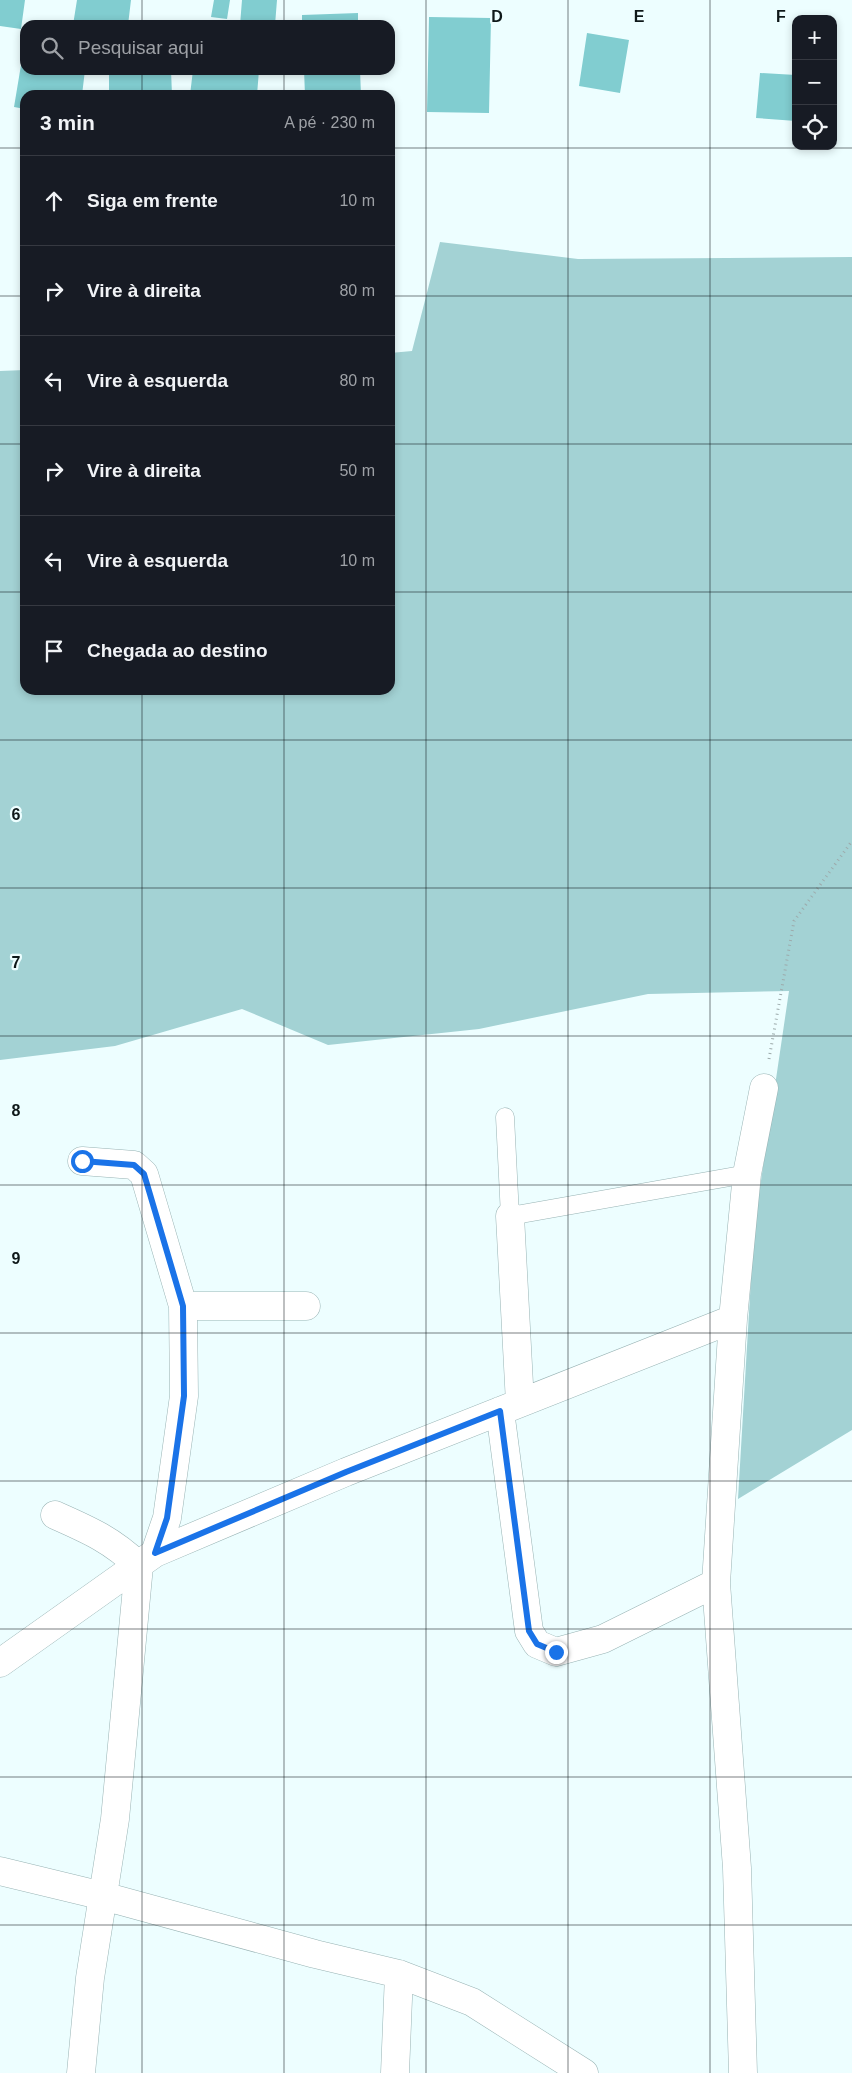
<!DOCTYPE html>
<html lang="pt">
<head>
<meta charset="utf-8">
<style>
	:root { --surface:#171b24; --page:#242831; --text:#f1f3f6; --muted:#9ea1a6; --line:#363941 }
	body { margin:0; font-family:Arial,sans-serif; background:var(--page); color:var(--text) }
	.controls { position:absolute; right:15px; top:15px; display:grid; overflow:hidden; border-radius:10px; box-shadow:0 2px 8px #0003 }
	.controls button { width:45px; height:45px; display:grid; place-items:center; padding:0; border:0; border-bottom:1px solid var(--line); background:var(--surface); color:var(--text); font:25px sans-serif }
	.stop { position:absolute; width:15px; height:15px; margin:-11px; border:4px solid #1a73e8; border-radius:50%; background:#fff }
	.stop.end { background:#1a73e8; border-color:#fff; box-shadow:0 1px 5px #0008 }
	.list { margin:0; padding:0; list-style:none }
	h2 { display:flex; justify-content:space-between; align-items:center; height:65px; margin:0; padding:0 20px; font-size:21px }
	h2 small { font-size:16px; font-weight:400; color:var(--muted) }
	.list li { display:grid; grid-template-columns:32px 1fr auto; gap:15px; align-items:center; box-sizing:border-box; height:90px; padding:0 20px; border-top:1px solid var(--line) }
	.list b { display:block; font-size:19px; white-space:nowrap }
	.list em { font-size:16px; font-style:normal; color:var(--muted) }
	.icon { flex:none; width:28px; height:28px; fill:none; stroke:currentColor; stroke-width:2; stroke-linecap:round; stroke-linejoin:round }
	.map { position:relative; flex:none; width:852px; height:2073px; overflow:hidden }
	.search { position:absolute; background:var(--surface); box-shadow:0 2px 8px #0003; left:20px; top:20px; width:375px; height:55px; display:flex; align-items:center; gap:12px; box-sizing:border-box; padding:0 18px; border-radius:15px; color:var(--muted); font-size:19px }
	.panel { position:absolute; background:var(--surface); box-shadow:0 2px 8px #0003; left:20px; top:90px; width:375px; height:605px; border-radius:15px }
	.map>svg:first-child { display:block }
</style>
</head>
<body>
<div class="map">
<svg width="852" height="2073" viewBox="0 0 852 2073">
	<rect width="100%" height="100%" fill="#edfeff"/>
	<path fill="#a3d2d4" d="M440 242 578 259 852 257V1430L738 1499 754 1228 789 991 648 994 479 1029 328 1045 242 1009 115 1046 0 1060V371L25 370V690H390V353L412 351Z"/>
	<path fill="#81cdd0" d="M0 0H25L21 29 0 26Z
		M77 0H131L128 25H73Z
		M214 0H230L227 19 211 17Z
		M242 0H277L275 25H240Z
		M358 13V25H302V15Z
		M429 17 491 18 489 113 427 112Z
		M587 33 629 40 620 93 579 86Z
		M24 47 25 70H85L82 95H25V109L14 107Z
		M109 70H171L172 95H109Z
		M193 70H259L257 95H190Z
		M304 70H360L361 95H305Z
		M760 73 796 75V121L756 118Z
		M23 162H25V217H23Z"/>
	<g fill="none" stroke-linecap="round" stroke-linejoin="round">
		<defs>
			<path id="lane" d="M505 1117 510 1216 747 1174"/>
			<path id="street" d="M82 1161 134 1165 144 1174 183 1306 184 1396 167 1518 155 1553
				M510 1216 520 1403
				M183 1306H306
				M500 1411 529 1631 537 1644 556 1652 603 1639 716 1583
				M55 1515C89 1530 112 1540 139 1566L115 1819 90 1978 81 2073
				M0 1663 155 1553 346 1472 733 1319
				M0 1871 103 1896 315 1954 399 1974 472 2002 584 2073
				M395 2073 399 1974
				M743 2073 737 1868 716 1583 733 1319 747 1174 764 1088"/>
		</defs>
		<use href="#lane" stroke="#98b3b4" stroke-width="19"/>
		<use href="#street" stroke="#98b3b4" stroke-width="29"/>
		<path stroke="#9dabac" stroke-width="3" stroke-dasharray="1 4" stroke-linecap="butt" d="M769 1059 794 921 852 841"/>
		<use href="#lane" stroke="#fff" stroke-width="18"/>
		<use href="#street" stroke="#fff" stroke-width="28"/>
	</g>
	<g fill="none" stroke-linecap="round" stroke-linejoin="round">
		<path stroke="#1a73e8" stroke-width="6" d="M82 1161 134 1165 144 1174 183 1306 184 1396 167 1518 155 1553 346 1472 500 1411 529 1631 537 1644 556 1652"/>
	</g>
	<path fill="none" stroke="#0e1819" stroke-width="1" stroke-opacity="0.55" d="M142 0V25M284 0V25M426 0V2073M568 0V2073M710 0V2073M142 70V95M284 70V95M0 148H25M390 148H852M0 296H25M390 296H852M0 444H25M390 444H852M0 592H25M390 592H852M142 690V2073M284 690V2073M0 740H852M0 888H852M0 1036H852M0 1185H852M0 1333H852M0 1481H852M0 1629H852M0 1777H852M0 1925H852"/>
	<g font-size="16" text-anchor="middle" font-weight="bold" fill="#0e1819" stroke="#edfeff" stroke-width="4.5" stroke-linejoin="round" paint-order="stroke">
		<text x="497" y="22">D</text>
		<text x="639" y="22">E</text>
		<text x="781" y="22">F</text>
		<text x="16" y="820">6</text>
		<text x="16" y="968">7</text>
		<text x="16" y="1116">8</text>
		<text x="16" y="1264">9</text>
	</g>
</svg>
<div class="controls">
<button>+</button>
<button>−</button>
<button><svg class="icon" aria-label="locate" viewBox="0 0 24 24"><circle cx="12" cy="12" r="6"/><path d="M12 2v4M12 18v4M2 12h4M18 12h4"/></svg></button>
</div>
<div class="stop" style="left:82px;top:1161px"></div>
<div class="stop end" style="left:556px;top:1652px"></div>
<div class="search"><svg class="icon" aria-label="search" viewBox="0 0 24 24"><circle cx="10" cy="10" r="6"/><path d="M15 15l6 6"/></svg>Pesquisar aqui</div>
<section class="panel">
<h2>3 min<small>A pé · 230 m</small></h2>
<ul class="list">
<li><svg class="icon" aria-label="ahead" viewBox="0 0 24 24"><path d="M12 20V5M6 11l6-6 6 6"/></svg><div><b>Siga em frente</b></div><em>10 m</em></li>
<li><svg class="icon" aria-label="right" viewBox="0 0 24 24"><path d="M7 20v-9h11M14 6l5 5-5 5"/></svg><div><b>Vire à direita</b></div><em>80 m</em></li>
<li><svg class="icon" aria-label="left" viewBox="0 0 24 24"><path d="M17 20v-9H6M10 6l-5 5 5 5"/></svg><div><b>Vire à esquerda</b></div><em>80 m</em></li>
<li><svg class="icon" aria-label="right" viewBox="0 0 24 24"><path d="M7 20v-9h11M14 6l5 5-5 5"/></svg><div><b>Vire à direita</b></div><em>50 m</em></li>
<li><svg class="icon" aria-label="left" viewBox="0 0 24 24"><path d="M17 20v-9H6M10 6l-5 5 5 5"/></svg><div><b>Vire à esquerda</b></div><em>10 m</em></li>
<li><svg class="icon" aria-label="arrive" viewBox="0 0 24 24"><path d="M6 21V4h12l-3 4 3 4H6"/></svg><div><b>Chegada ao destino</b></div></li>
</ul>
</section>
</div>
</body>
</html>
